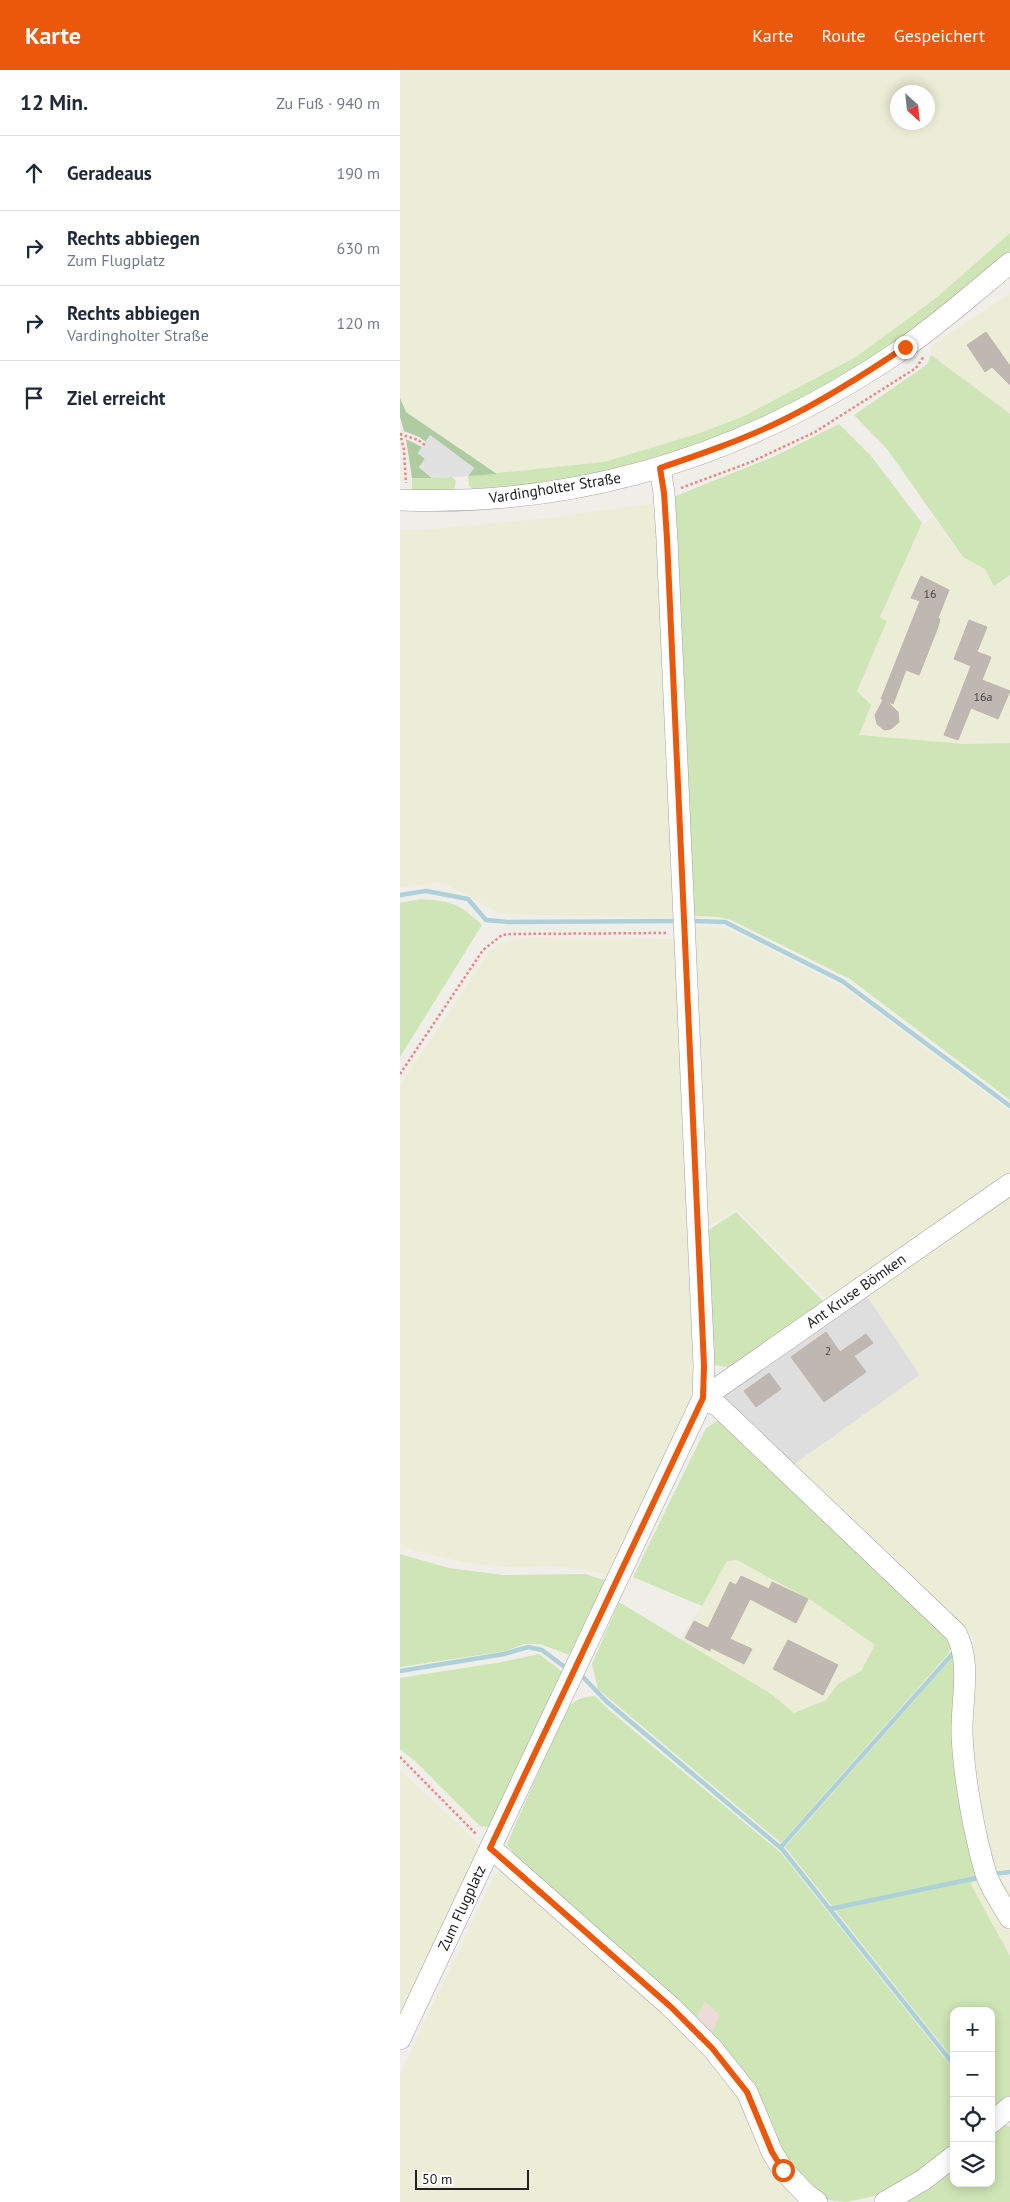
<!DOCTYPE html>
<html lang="de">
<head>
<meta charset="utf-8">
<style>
	:root { --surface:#fff; --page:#f6f6f7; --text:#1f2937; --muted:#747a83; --line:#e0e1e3; --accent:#ea580c }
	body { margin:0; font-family:"PT Sans",sans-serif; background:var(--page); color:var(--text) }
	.controls { position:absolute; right:15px; bottom:15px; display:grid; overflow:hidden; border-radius:10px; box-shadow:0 2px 12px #0003 }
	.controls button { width:45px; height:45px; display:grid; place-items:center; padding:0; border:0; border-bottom:1px solid var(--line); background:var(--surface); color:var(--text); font:25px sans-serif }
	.compass { position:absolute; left:490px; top:15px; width:45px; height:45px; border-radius:50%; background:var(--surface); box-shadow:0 2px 12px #0003; rotate:153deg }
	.scale { position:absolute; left:15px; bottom:12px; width:114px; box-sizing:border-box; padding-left:5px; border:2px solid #212121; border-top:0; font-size:14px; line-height:18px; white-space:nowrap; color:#212121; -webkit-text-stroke:4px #fff; paint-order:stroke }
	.stop { position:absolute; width:15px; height:15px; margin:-11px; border:4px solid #ea580c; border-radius:50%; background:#fff }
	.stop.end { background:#ea580c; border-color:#fff; box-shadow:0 1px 5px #0008 }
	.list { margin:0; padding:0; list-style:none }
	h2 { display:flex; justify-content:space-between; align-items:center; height:65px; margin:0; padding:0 20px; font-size:21px }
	h2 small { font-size:16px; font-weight:400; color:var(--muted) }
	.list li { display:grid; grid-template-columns:32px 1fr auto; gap:15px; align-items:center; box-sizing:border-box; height:75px; padding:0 20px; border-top:1px solid var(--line) }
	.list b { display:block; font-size:19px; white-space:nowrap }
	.list p { margin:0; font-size:16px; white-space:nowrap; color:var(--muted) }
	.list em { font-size:16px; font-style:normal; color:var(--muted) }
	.icon { flex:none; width:28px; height:28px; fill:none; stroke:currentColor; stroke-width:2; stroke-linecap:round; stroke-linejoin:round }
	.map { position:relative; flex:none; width:610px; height:2132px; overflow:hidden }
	header { display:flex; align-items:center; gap:30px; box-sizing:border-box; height:70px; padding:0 25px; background:var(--accent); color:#fff }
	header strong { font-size:24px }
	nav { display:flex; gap:28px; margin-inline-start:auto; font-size:18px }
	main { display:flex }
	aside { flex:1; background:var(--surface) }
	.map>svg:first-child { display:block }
</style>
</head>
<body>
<header>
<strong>Karte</strong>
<nav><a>Karte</a><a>Route</a><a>Gespeichert</a></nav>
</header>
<main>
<aside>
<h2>12 Min.<small>Zu Fuß · 940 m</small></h2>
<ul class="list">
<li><svg class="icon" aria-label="ahead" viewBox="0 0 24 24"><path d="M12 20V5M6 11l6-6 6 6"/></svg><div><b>Geradeaus</b></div><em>190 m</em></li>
<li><svg class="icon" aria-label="right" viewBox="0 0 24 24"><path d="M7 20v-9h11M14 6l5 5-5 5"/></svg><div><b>Rechts abbiegen</b><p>Zum Flugplatz</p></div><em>630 m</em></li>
<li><svg class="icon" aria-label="right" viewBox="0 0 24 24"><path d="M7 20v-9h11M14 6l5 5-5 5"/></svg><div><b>Rechts abbiegen</b><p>Vardingholter Straße</p></div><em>120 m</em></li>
<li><svg class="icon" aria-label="arrive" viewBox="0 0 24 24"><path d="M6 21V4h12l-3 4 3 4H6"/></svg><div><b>Ziel erreicht</b></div></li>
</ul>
</aside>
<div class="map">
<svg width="610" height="2132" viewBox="0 0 610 2132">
	<rect width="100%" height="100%" fill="#f0eee9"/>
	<path fill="#dfdede" d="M467 1226 520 1305 392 1396 319 1327Z"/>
	<path fill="#efdada" d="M305 1932 321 1945 311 1964 296 1950Z"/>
	<path fill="#ecedd6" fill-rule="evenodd" d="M0 0H610V163L536 228 456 287 342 347 297 364 204 392 97 404 6 342 0 328ZM498 22H528V52H498Z
		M610 223V344L531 285V276Z
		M255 433 280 848 101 844 46 814 35 813 0 817V460H22L148 448Z
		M533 447 563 487 585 499 594 516 610 505V673L564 674 459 665 457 621 487 551 480 547 519 458Z
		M295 856 325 858 441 916 610 1041V1104L427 1230 336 1139 306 1158Z
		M130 868 276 869 294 1302 290 1333 208 1505 182 1499 151 1496 107 1497 66 1493 12 1480 0 1474V1015L89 882 99 873Z
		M610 1127V1799L589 1801 568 1645 575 1571 392 1396 520 1305 467 1226Z
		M337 1490 414 1532 475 1575 461 1601 438 1614 426 1630 394 1643 371 1624 280 1569 302 1536 327 1491Z
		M0 1700 76 1771 79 1785 0 1951Z
		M103 1800 244 1920 319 1996 400 2132H0V2004L96 1802Z
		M592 1808H601L610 1822V1886L569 1813Z"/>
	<path fill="#cee5b5" d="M610 163V184L485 282 325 369 179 410 72 419 69 415 68 406 204 392 297 364 342 347 456 287 536 228Z
		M531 285 610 344V505L594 516 585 499 563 487 487 379 454 345 519 300 527 294Z
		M439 354 471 386 522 453 480 547 487 551 457 621 471 635 459 665 564 674 610 673V1030L450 909 331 850 318 847 294 846 273 427 373 387Z
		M52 407 56 411 54 420 16 423 12 419V408Z
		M20 829C52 831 58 833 82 855L0 987V833Z
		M336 1142 426 1234 334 1298 314 1295 307 1161Z
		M321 1349 553 1568 549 1583 381 1773 198 1619 192 1594 219 1532 371 1624 394 1643 426 1630 438 1614 461 1601 475 1575 414 1532 337 1490 327 1491 302 1536 233 1507 306 1358Z
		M0 1484 49 1498 103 1505 185 1504 207 1511 172 1586 140 1574H124L106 1581 0 1597Z
		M559 1580 583 1809 570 1813 610 1886V2029L595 2043 591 2038V1941H554V1990L385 1777Z
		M139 1584 164 1603 93 1751 88 1757 80 1756 15 1691 0 1679V1608L102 1592Z
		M195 1626 209 1640 381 1783 554 2000V2079L483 2124 447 2132 426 2130 382 2088 311 1964 320 1945 305 1932 296 1950 119 1791 107 1774 165 1641C173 1630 182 1627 195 1626Z
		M602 2054 610 2057V2132H501L554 2095V2113H591V2063Z"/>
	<path fill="#afcba2" d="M0 328 6 342 97 404 68 406 74 398 31 366 26 372 19 367 4 361 0 347Z
		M6 369 22 377 18 383 25 389 19 397 32 408H12Z"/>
	<path fill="#e1e1e1" d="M30 365 74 398 68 406 32 408 19 397 25 389 18 383Z"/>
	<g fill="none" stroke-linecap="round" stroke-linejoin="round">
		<path stroke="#aed1d9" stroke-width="4.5" d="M0 825 26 821 68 829 86 850 108 852 278 851
			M294 851 325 852 442 911 610 1036
			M0 1601 104 1584 128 1577 142 1580 166 1598
			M183 1607 206 1631 382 1779 554 1995
			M381 1777 555 1581
			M592 1804 610 1802
			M430 1839 581 1807"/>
	</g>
	<path fill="#beb7b2" stroke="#c1b5ac" d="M586 262 610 296V315L592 297 585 302 567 275Z
		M521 506 549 520 538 548 540 549 538 557 519 605 506 600 493 634 487 631 498 642 499 652 491 659 484 660 477 654 475 645 483 630 481 629 520 531 511 528Z
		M569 550 587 557 577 582 591 587 582 610 610 621 598 649 571 638 558 670 544 665 571 596 554 589Z
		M426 1262 440 1282 466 1264 473 1273 454 1286 466 1302 424 1332 391 1287Z
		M369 1303 381 1319 356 1337 344 1321Z
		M341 1506 369 1519 372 1512 408 1529 396 1553 350 1529 330 1569 352 1579 344 1594 311 1578 310 1581 285 1568 294 1551 308 1558 330 1512 336 1515Z
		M388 1570 438 1595 423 1625 373 1599Z"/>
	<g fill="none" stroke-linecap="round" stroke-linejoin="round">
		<defs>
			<path id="minor" d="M0 430C184 437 353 382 504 278 541 252 575 222 610 193
				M303 1328 318 1336 556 1563C572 1594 561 1630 562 1665 564 1707 574 1764 586 1804 591 1819 602 1834 610 1848
				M303 1328 610 1114
				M91 1778 271 1937 312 1978 347 2022 372 2082 383 2100 406 2124 417 2132
				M0 1969 303 1328 304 1296 267 469 264 423 260 398
				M591 2053 610 2037
				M485 2132 523 2110 554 2086"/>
		</defs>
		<use href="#minor" stroke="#a2a2a2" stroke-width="22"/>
		<path stroke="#ec867e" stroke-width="2.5" stroke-dasharray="2.5 2.5" stroke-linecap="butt" d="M0 363 4 380 6 413
			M0 364 18 370 26 376
			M281 418 351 392 415 362 516 298 524 286
			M0 1004 83 880 102 865 111 864 268 863
			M0 1687 76 1764"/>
		<use href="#minor" stroke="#fff" stroke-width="21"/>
	</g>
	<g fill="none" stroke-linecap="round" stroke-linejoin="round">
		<path stroke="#ea580c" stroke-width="6" d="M383 2100 372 2082 347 2022 312 1978 271 1937 90 1778 303 1328 304 1296 267 469 264 423 260 398C301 384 342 370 381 351 424 330 465 304 505 277"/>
	</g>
	<g text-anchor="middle" stroke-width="4.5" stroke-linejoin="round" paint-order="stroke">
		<g font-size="12" fill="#484645">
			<text x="530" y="528">16</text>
			<text x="583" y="631">16a</text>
			<text x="428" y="1285">2</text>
		</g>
		<g font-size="15" fill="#212121" stroke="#fff">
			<text transform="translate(155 418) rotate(-9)" y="5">Vardingholter Straße</text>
			<text transform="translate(456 1221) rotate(-35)" y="5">Ant Kruse Bömken</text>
			<text transform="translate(62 1838) rotate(-65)" y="5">Zum Flugplatz</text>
		</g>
	</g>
</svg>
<div class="controls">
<button>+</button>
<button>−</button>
<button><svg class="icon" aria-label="locate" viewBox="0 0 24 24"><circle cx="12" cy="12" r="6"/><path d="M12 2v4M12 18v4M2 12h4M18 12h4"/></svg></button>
<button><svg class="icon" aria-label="layers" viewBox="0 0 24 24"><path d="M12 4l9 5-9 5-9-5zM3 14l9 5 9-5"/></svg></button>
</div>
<svg class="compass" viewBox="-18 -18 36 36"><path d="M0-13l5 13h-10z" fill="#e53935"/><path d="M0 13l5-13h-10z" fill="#747a83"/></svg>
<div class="scale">50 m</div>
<div class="stop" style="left:383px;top:2100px"></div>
<div class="stop end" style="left:505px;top:277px"></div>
</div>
</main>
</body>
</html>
